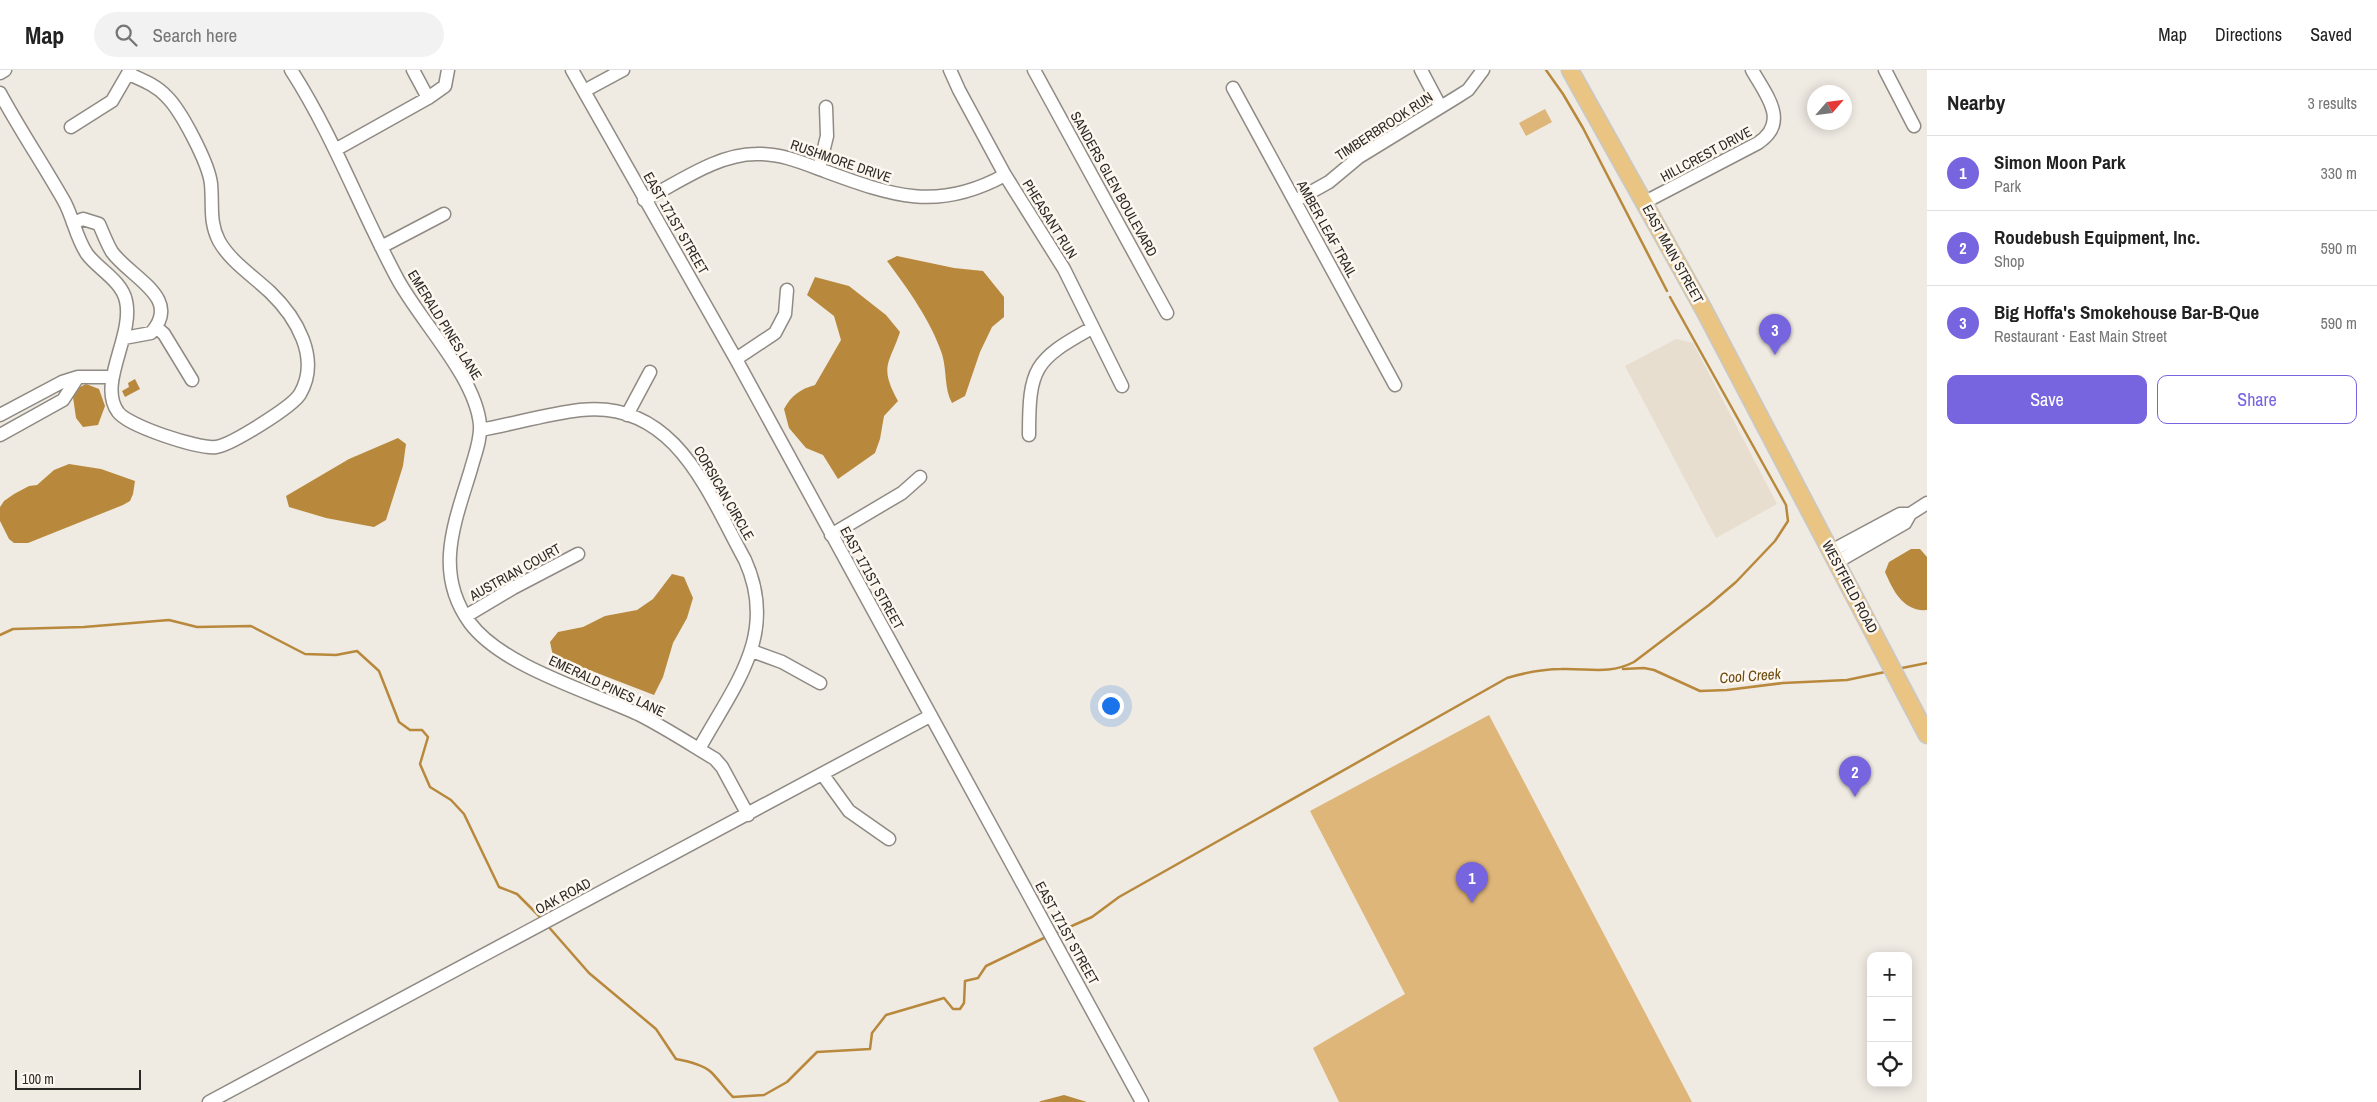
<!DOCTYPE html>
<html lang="en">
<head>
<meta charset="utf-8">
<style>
	:root { --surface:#fff; --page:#f2f2f2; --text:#222; --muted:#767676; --line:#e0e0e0; --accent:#7764df }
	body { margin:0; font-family:"Archivo Narrow",sans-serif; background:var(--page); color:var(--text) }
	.controls { position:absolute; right:15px; bottom:15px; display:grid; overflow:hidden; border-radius:10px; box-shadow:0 2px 12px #0003 }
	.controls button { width:45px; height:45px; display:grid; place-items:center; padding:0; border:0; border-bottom:1px solid var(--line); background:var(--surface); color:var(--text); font:25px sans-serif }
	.compass { position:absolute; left:1807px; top:15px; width:45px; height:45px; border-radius:50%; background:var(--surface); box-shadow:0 2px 12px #0003; rotate:62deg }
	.scale { position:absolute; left:15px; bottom:12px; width:126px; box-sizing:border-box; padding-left:5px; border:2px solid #2c2a27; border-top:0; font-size:14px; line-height:18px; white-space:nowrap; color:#2c2a27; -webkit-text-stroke:4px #fdf7ef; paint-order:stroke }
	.you { position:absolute; left:1110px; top:635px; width:18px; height:18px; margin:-12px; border:4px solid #fff; border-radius:50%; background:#1a73e8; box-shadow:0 0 0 8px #1a73e833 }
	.badge { display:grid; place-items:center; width:32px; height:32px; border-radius:50%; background:var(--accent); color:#fff; font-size:16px; font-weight:700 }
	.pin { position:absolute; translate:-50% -41px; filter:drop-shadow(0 1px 2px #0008) }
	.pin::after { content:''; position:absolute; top:26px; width:18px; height:15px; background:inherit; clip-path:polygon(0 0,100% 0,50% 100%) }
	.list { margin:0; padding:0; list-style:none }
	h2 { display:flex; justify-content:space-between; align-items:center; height:65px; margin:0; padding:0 20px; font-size:21px }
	h2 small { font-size:16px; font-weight:400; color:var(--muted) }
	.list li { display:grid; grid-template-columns:32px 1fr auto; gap:15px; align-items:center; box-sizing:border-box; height:75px; padding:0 20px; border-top:1px solid var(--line) }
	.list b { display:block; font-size:19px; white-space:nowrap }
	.list p { margin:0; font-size:16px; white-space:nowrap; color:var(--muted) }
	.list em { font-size:16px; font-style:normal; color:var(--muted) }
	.actions { display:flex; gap:10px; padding:15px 20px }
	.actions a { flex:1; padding:11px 0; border:1px solid var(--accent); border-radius:10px; text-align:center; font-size:18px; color:var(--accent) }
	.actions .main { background:var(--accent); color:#fff }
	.icon { flex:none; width:28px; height:28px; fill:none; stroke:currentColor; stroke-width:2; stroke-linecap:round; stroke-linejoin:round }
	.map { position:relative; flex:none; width:1927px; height:1032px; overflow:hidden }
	header { display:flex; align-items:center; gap:30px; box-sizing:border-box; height:70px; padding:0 25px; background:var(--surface); border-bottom:1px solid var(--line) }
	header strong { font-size:24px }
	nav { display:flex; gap:28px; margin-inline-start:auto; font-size:18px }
	.search { width:350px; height:45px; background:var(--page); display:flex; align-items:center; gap:12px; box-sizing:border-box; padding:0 18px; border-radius:28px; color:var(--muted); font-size:19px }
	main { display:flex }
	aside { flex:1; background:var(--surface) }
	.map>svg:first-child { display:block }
</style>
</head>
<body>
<header>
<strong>Map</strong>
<div class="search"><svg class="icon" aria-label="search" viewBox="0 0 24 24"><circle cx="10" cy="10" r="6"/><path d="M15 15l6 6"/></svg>Search here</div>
<nav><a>Map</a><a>Directions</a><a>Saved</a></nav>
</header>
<main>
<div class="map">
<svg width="1927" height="1032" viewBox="0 0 1927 1032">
	<rect width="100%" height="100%" fill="#efeae2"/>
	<path fill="#e8ded0" d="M1676 269 1693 273 1777 434 1716 468 1625 296Z"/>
	<path fill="#dfb679" d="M1545 39 1552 52 1526 66 1519 53Z
		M1489 645 1692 1032H1339L1313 978 1405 924 1310 741Z"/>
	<path fill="#b8893c" d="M897 186 954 198 983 201 1004 227V247L992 257 980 282 965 326 952 333C944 319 947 300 942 284 931 251 908 219 887 191Z
		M815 207 849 216 886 245 900 262C889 295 879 296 898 331L884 346 880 369 875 383 838 409 823 385 806 378 789 358 784 339C791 326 800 319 815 315L841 270 834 246 807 225Z
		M135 309 140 319 125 327 122 321 129 317 128 313Z
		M86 314 99 319 105 336 98 355 83 357 76 348 73 327 78 318Z
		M398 368 406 374 403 396 386 450 374 457 326 448 289 437 286 426 349 389Z
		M69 394 101 399 135 411 133 424 130 431 123 435 28 473H14L9 469 0 451V437L4 431 14 424 29 416 37 415 54 400Z
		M1911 479H1920L1927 487V540C1903 542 1893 520 1885 502L1889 492Z
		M672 504 684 507 693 528 687 548 673 573 663 607 654 625 553 586 550 572 558 562 583 557 605 546 637 540 653 529Z
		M1064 1025 1087 1032H1039L1041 1031Z"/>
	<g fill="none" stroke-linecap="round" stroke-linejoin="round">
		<path stroke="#b8893c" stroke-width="2.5" d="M1546 0 1563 24 1583 58 1667 221
			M0 565 13 559 84 557 169 550 197 557 251 556 305 584 336 585 357 581 379 601 399 652 410 660H422L428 667 420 694 430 717 451 730 464 744 499 817 517 824 542 849
			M1902 598 1927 593
			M1623 599 1644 598 1654 600 1700 621 1727 620 1783 613 1847 610 1885 602
			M547 855 589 903 656 959 676 989C687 991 702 994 711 1002 719 1010 725 1019 733 1027L764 1025 787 1012 817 982 870 979 872 963 886 945 944 928 953 939H960L964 933 965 911 978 908 986 896 1046 867
			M1056 863 1092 847 1119 827 1507 608C1524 603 1543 599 1561 599 1589 598 1608 605 1634 592L1709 535 1736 512 1775 471 1788 451 1786 435 1670 227"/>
		<defs>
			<path id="minor" d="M291 0C333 65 360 139 397 208 419 250 476 307 480 355 481 370 475 384 471 399 455 452 433 502 470 553 502 596 588 621 638 644 664 657 690 674 715 689L722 697 748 745
				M413 0 428 28 445 16 448 0
				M572 0 737 291 1142 1032
				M950 0 959 20 1005 105 1064 199 1122 316
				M1034 0 1167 243
				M1421 0 1440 36
				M1885 0 1914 56
				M0 3 5 0
				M1233 18 1395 315
				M584 21 623 0
				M0 23C20 60 43 94 64 131 73 147 76 168 87 184 98 199 122 211 126 231 134 266 97 314 118 342 128 356 198 379 216 377 231 375 292 337 300 324 321 288 296 247 270 222 253 206 230 191 219 171 209 152 213 135 211 114 209 94 181 40 166 26 156 15 142 10 129 4
				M71 57 112 31 130 0
				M335 80 428 28
				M819 99 827 66 826 37
				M644 130C678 113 717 84 756 84 779 83 801 92 822 100 890 125 936 143 1005 105
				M1295 131 1329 112 1359 87 1457 27 1468 20 1483 0
				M1645 132 1758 73C1790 52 1766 25 1752 0
				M73 153 83 149 99 154C103 163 107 174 112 182 131 208 183 228 151 263L124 268
				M381 177 444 144
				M156 257 164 264 192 310
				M736 289 775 263 785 244 787 220
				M0 345 62 312 78 307H113
				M627 345 650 302
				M480 360C513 354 547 344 580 340 675 329 708 423 745 490 779 565 734 615 699 679
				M0 365 63 330 78 307
				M1029 365C1029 298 1034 290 1092 258
				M831 465 902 423 920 407
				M1831 481 1900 444H1910
				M1837 492 1905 453 1910 444 1927 433
				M466 546 513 518 578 484
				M752 581 782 592 820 613
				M823 705 849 741 889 769
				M209 1032 930 646"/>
			<path id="major" d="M1570 0 1704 240 1927 665"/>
		</defs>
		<use href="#minor" stroke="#8f8a83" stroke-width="15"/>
		<use href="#major" stroke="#c8c8c7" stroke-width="19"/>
		<use href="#minor" stroke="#fff" stroke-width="12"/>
		<use href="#major" stroke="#e9c483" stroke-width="16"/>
	</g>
	<g text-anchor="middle" stroke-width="5" stroke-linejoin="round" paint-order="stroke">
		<g font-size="14" fill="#2c2a27" stroke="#fdf7ef">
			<text transform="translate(1384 56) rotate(-33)" y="5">TIMBERBROOK RUN</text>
			<text transform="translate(1706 84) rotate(-28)" y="5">HILLCREST DRIVE</text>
			<text transform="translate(841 91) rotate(19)" y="5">RUSHMORE DRIVE</text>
			<text transform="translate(1114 114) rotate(61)" y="5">SANDERS GLEN BOULEVARD</text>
			<text transform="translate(1050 149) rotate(58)" y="5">PHEASANT RUN</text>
			<text transform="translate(676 153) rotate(60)" y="5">EAST 171ST STREET</text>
			<text transform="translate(1327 159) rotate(61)" y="5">AMBER LEAF TRAIL</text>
			<text transform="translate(1673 184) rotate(61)" y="5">EAST MAIN STREET</text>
			<text transform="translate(445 255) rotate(58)" y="5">EMERALD PINES LANE</text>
			<text transform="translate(724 423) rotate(60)" y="5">CORSICAN CIRCLE</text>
			<text transform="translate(515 502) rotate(-29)" y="5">AUSTRIAN COURT</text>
			<text transform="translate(872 508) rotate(61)" y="5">EAST 171ST STREET</text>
			<text transform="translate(1850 517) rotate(62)" y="5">WESTFIELD ROAD</text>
			<text transform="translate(607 616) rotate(25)" y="5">EMERALD PINES LANE</text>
			<text transform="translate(563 826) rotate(-28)" y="5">OAK ROAD</text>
			<text transform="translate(1067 863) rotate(61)" y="5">EAST 171ST STREET</text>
		</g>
		<g font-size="15" font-style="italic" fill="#6c4b10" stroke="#fdf7ef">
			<text transform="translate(1750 606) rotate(-4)" y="5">Cool Creek</text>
		</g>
	</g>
</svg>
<div class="controls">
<button>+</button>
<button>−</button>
<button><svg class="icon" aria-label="locate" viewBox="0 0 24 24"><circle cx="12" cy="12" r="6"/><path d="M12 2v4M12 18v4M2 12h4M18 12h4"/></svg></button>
</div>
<svg class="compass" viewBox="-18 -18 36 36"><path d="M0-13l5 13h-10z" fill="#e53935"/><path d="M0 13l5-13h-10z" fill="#767676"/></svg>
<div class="scale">100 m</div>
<div class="you"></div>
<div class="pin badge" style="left:1472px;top:833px">1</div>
<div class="pin badge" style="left:1855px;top:727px">2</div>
<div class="pin badge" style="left:1775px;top:285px">3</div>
</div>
<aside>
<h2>Nearby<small>3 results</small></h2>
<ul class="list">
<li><span class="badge">1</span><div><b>Simon Moon Park</b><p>Park</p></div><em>330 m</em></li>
<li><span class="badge">2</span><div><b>Roudebush Equipment, Inc.</b><p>Shop</p></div><em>590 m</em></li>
<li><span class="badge">3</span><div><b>Big Hoffa's Smokehouse Bar-B-Que</b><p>Restaurant · East Main Street</p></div><em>590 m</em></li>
</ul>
<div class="actions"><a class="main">Save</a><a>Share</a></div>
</aside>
</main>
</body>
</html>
